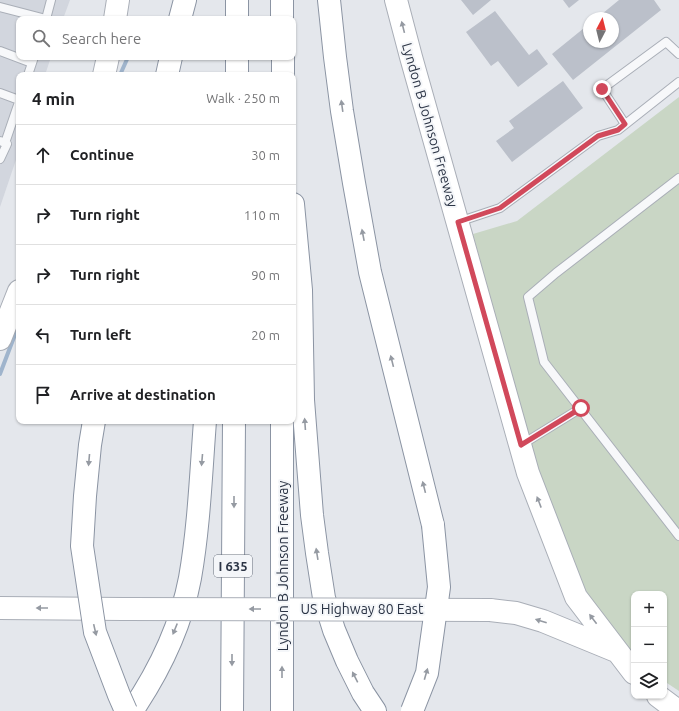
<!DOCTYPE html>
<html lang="en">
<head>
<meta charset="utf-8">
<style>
	:root { --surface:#fff; --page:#f2f2f2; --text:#202124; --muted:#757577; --line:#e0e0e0 }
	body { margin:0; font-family:Ubuntu,sans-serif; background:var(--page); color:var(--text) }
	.controls { position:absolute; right:12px; bottom:12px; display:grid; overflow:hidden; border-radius:8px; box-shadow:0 1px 3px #0004 }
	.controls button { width:36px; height:36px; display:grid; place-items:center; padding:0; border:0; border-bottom:1px solid var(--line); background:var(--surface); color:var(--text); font:20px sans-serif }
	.compass { position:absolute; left:583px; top:12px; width:36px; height:36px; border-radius:50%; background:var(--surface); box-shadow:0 1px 3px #0004; rotate:7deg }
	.stop { position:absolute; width:12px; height:12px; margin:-9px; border:3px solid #d1495b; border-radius:50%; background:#fff }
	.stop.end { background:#d1495b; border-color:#fff; box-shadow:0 1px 4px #0008 }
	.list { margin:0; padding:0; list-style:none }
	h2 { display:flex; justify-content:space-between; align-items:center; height:52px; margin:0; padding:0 16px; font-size:17px }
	h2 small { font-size:13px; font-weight:400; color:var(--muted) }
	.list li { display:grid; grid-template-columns:26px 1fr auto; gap:12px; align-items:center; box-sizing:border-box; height:60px; padding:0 16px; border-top:1px solid var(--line) }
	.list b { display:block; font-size:15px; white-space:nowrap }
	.list em { font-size:13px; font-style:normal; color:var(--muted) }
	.icon { flex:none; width:22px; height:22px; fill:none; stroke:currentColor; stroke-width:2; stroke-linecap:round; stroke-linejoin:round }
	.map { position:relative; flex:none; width:679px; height:711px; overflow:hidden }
	.search { position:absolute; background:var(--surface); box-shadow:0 1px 3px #0004; left:16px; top:16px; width:280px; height:44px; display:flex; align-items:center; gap:10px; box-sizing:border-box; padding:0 14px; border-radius:8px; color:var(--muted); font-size:15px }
	.panel { position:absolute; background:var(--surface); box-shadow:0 1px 3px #0004; left:16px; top:72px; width:280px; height:352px; border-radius:8px }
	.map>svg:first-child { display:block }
</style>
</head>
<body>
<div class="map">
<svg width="679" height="711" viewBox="0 0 679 711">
	<rect width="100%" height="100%" fill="#e4e7ec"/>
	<path fill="#d2d6de" d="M0 0H70L63 19H19V57H51L45 75H19V151L0 207Z"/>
	<path fill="#c9d6c5" d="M679 97V691L664 681V594H634V654L616 637 589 597 553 520 532 453 473 234 517 221Z"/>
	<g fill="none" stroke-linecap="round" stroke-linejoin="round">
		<path stroke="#9fb4cc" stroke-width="4" d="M120 75 128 57
			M0 374 19 324"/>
	</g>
	<path fill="#bbc0ca" d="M461 0H491L473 15Z
		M563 0H579L569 8Z
		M619 0H654L661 10 573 80 552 54 589 24V42H613V18H597Z
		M495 11 529 55 537 49 548 64 518 87 498 61 491 66 466 32Z
		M563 81 583 108 512 162 496 141 514 128 509 121Z"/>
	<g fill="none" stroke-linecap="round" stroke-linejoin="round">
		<defs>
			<path id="lane" d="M0 7 46 19
				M46 19 51 0
				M0 51 32 63
				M28 75 34 57
				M0 93 19 100
				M625 124 602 89 666 42 679 54
				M0 141 7 144 0 159
				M5 143 19 102
				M679 178 556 273 528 297 544 362 679 536
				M458 222 500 208 598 136 618 130 679 82
				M521 445 581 408"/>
			<path id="secondary" d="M396 0 411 57 528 473 576 597 634 673
				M115 19 118 0
				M104 75 108 57
				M0 339 19 291
				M0 608 123 609
				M490 610 516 613 543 621 616 651
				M658 696 678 711"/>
			<path id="highway" d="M282 0V19
				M329 0 335 57 342 111 354 183 370 272 433 525
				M180 19 185 0
				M237 19V0
				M283 57V75
				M167 75 171 57
				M237 75V57
				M293 204 301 290 303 400 312 515 317 553 324 598 334 630 347 661 363 693 375 711
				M132 711C159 671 181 626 190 578 199 527 201 473 205 421
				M232 711 234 421
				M282 711V421"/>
		</defs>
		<use href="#lane" stroke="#a9aeb7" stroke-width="10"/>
		<use href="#secondary" stroke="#a9aeb7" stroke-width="24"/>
		<use href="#highway" stroke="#8b94a3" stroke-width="24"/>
		<use href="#lane" stroke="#f7f8fa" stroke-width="8"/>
		<use href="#secondary" stroke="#fff" stroke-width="22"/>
		<use href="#highway" stroke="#fff" stroke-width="22"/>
		<defs>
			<path id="secondary-bridge" d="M123 609 490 610"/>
			<path id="highway-bridge" d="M94 421 90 445 85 496 82 546 95 632 119 695 126 711
				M412 711 427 673 439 587 433 525"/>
		</defs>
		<use href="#secondary-bridge" stroke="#a9aeb7" stroke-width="24" stroke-linecap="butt"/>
		<use href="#highway-bridge" stroke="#8b94a3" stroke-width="24" stroke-linecap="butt"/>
		<use href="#secondary-bridge" stroke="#fff" stroke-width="22"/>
		<use href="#highway-bridge" stroke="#fff" stroke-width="22"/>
	</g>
	<defs><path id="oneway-solid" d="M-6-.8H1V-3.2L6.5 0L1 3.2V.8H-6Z"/></defs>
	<g fill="#959aa2">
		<use href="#oneway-solid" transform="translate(403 27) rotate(-104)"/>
		<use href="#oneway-solid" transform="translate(342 106) rotate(-98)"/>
		<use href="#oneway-solid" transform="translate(363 235) rotate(-101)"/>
		<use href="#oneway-solid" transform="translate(392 361) rotate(-104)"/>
		<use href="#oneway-solid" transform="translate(305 424) rotate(-94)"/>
		<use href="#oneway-solid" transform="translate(89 460) rotate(95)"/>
		<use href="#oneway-solid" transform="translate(202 460) rotate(95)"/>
		<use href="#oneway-solid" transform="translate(424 487) rotate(-104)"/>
		<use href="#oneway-solid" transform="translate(234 502) rotate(90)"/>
		<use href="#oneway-solid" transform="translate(539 502) rotate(-111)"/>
		<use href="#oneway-solid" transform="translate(317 554) rotate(-99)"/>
		<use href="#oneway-solid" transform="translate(42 608) rotate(-180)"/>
		<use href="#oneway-solid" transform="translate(255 609) rotate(-180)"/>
		<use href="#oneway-solid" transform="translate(593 619) rotate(-127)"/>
		<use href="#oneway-solid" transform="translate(541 621) rotate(-162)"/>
		<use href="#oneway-solid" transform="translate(175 629) rotate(112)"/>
		<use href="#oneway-solid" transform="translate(95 630) rotate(77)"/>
		<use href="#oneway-solid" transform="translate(232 660) rotate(90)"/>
		<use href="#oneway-solid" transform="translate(282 672) rotate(-90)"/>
		<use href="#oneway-solid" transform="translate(426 674) rotate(-74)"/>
		<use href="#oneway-solid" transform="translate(355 677) rotate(-117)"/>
	</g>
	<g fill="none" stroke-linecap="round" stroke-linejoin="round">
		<path stroke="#d1495b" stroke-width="5" d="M581 408 521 445 458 222 500 208 598 136 618 130 625 124 602 89"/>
	</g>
	<g text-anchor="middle" stroke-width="4" stroke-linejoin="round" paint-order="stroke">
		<rect fill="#f4f6f9" stroke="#676e7b" stroke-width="1" x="214" y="555" width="38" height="22" rx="3"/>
		<g font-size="13" font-weight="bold" fill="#2b3445">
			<text x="233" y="571">I 635</text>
		</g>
		<g font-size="14" fill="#2b3445" stroke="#f4f6f9">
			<text transform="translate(430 125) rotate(74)" y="5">Lyndon B Johnson Freeway</text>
			<text transform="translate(283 566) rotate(-90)" y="5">Lyndon B Johnson Freeway</text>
			<text x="362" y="614">US Highway 80 East</text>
		</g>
	</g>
</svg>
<div class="controls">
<button>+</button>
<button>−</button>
<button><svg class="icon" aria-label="layers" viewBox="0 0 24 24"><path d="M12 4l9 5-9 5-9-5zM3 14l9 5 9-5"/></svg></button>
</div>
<svg class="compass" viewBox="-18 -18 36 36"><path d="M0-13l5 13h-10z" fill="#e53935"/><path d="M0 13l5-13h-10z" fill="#757577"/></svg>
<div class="stop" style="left:581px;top:408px"></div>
<div class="stop end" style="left:602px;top:89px"></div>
<div class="search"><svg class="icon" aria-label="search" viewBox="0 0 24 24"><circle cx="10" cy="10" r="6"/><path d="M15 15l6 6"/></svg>Search here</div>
<section class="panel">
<h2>4 min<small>Walk · 250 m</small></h2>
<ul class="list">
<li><svg class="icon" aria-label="ahead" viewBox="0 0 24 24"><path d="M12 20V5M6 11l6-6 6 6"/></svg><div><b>Continue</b></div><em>30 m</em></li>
<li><svg class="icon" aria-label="right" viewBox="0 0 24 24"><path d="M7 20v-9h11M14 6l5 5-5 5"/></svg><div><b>Turn right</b></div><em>110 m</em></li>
<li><svg class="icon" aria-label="right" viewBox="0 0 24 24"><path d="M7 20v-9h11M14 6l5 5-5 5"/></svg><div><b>Turn right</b></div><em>90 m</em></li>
<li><svg class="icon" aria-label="left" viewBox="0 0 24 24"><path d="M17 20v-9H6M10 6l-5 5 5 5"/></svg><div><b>Turn left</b></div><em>20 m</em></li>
<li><svg class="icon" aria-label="arrive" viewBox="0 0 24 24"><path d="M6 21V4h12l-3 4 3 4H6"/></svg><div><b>Arrive at destination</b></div></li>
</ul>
</section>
</div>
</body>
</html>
